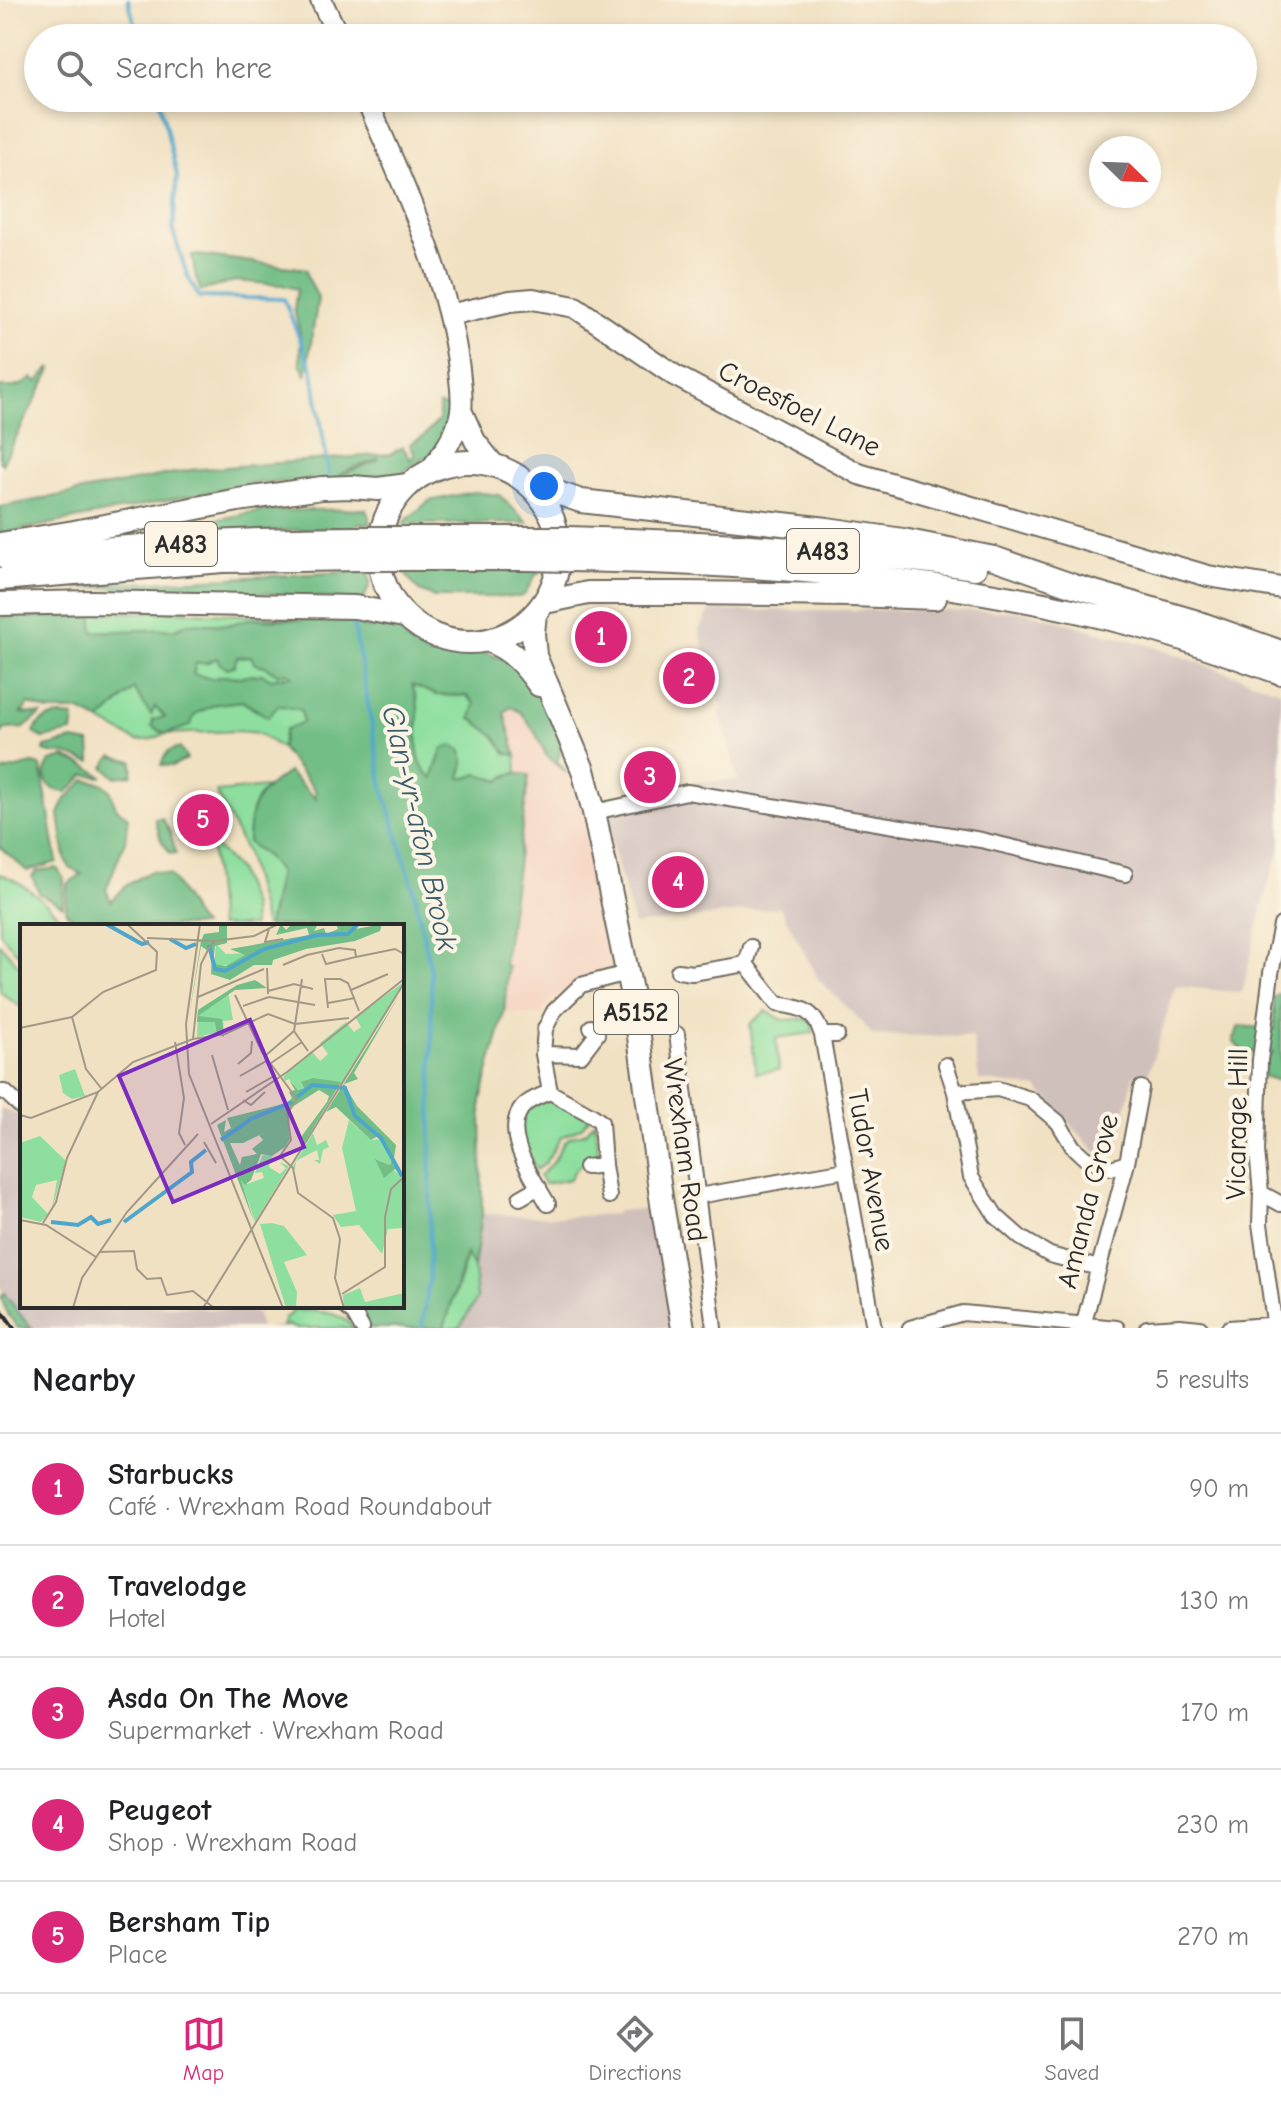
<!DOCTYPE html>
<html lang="en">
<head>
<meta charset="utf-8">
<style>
	:root { --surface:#fff; --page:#f2f2f2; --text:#202124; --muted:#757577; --line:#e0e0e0; --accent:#db2777 }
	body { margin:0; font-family:"Comic Neue",sans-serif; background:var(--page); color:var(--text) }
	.compass { position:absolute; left:1089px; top:136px; width:72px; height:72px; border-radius:50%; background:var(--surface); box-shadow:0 4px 12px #0003; rotate:113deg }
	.you { position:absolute; left:544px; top:486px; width:28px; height:28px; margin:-20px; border:6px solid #fff; border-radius:50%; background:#1a73e8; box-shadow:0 0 0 12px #1a73e833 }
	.badge { display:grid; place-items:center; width:52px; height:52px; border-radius:50%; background:var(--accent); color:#fff; font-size:26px; font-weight:700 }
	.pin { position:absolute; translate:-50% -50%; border:4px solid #fff; box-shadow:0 2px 8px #0006 }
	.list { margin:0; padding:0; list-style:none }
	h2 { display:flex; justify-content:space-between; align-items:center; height:104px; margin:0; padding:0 32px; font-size:34px }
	h2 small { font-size:26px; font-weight:400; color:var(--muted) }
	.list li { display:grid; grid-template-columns:52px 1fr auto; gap:24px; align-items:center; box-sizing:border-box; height:112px; padding:0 32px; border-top:2px solid var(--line) }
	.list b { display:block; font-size:30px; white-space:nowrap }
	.list p { margin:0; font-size:26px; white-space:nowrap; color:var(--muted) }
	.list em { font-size:26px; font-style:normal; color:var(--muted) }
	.icon { flex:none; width:44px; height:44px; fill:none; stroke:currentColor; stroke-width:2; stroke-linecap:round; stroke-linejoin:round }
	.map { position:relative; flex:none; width:1281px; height:1328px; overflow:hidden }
	.search { position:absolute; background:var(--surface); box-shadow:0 4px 12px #0003; left:24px; right:24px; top:24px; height:88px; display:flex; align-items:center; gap:20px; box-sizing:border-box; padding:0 28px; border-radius:44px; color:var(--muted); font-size:30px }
	.sheet { height:664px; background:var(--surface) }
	nav { display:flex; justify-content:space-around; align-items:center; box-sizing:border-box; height:112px; border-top:2px solid var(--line); background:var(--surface); font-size:22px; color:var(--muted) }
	nav a { display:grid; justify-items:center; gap:4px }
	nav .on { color:var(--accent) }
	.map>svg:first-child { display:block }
</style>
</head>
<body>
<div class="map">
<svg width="1281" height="1328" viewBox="0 0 1281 1328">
	<rect width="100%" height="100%" fill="#fcf5e5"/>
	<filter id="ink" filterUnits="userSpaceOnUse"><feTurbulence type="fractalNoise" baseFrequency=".0125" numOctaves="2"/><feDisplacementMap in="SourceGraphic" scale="16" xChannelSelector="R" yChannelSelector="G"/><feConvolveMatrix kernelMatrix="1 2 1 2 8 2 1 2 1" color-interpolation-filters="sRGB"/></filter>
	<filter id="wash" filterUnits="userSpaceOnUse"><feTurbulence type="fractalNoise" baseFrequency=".006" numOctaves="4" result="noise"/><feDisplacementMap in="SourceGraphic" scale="32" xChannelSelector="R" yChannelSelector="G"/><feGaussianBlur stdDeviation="1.8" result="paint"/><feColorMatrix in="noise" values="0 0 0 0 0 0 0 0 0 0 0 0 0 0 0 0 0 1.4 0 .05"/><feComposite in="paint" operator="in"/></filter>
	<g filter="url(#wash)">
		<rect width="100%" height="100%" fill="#f1e1c3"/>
		<path fill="#f4d3c0" d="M511 707 521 712 536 734 546 755 567 773 576 785 586 813 618 968 572 981 571 987 552 998 540 1015 504 1012 508 967 504 965 529 775 517 773V758L504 712Z"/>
		<path fill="#d0c0bc" d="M880 610 1022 611 1148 645 1281 691V846L1266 891 1242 993 1176 986 1147 1078 1134 1075 1115 1154 1096 1152 1037 1088 979 1080 973 1037 872 1035 863 1023 819 980 780 907 634 925 601 804 692 782 738 780 719 710 722 709 699 630 710 611Z
			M0 1109 22 1116V1306H195L207 1309H241L257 1314 261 1328 289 1325 294 1328H33L30 1326 0 1287Z
			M655 1208 668 1284 669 1328H459L477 1299 474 1267 482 1214 561 1217 616 1214 617 1211Z"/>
		<path fill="#8edf9f" stroke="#5c8565" stroke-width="2" d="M174 611 294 618 249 619 228 625 188 623 176 629 92 632 93 617H0Z
			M360 617 387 623 395 628H365L358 621 330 619Z
			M251 656 255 663 265 666 277 674 289 672 292 676 271 679 224 676 212 679 193 674 196 663H206L217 658Z
			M412 684 437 695 467 696 475 704 472 718 495 736 506 753 516 755 517 773 507 775 500 781 478 774 467 778H460L464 763 462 751 452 745 437 763 433 780C410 758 419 738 418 710 418 702 414 693 412 684Z
			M134 689 151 714 155 707 195 714 216 704 242 701 256 711 278 705 301 710 304 722 285 730 281 748 258 733 238 731 165 734 152 739 137 741 100 721Z
			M267 787C251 801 249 821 248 841L268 858 279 873 268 926H265L246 852 216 792Z
			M211 842 238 870 252 906 253 926H219Z
			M0 874C19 879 56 909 66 926H22V959L0 933Z
			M0 944 22 969V1008L0 992Z
			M766 1011 783 1020 803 1019 812 1022 813 1033 776 1038 779 1070 756 1073 750 1024Z
			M551 1099 590 1117 582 1127 561 1137 545 1163 536 1170C528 1152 511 1128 528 1110 533 1104 544 1102 551 1099Z
			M594 1122 599 1153C591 1166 578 1159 570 1179L544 1184 539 1176C544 1171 549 1167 553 1162 558 1155 560 1144 567 1139 580 1131 583 1139 594 1122Z
			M466 1252 474 1267 477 1299 459 1328H444L466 1260Z
			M294 1310C317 1312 338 1309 354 1328H294L288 1325 282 1326 285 1318Z"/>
		<path fill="#72be86" stroke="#4e7458" stroke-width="2" fill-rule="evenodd" d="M198 255 306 269 308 278 318 298 306 375 300 364V333L294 309 297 289 282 285 234 281 201 291 196 278 192 256Z
			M50 368H52L2 464 0 462V387C13 389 23 386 33 378L38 382Z
			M439 405 451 408V431L436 455 424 458 393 479 340 481 341 475 379 460 378 458C364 466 343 468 334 481L254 483 0 534V507L190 470 390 454 403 447 410 459 415 455 410 444 423 437 439 420Z
			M473 492 499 495 528 523 402 524 429 501Z
			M366 509 371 524H355L354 527 122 539 258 511Z
			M540 568 524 595 519 597H434L419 591 402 570Z
			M368 571 370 584 363 601 197 588H36Z
			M0 617H93V632L176 629 188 623 228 625 249 619 358 621 365 628H395L406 632V640C435 648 477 647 503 659 523 667 541 696 552 714 559 726 564 749 557 761L567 773 546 755 536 734 521 712 511 707 504 712 516 755 506 753 495 736 471 718 475 704 467 696 437 695 412 685C415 693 418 703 418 711 418 736 412 760 432 779L442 749 452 745 462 751 464 763 460 778H467L478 774 500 781C510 772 516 773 529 775L504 964 508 967 504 1012 481 1100 482 1214 474 1267 466 1254 444 1328H369L361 1311 354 1306H402V926H268L279 873 268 858 248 842C250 801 256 795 288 772L316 799 315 790 281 748 285 730 303 722 301 710 279 705 268 717 242 701 216 704 195 714 190 726 165 734 152 727 153 720 165 717 155 707 151 715 134 689 100 721 80 711H48L29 704 21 713 41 714 24 728 5 729 0 735ZM251 656 254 663 265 666 277 674 288 672 292 676 271 679 263 674 238 677 224 676 212 679 193 674 196 663H206L217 658 220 664 227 668 234 666 237 657Z
			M61 716 74 717 72 732 43 738 34 733C38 720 48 717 61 716Z
			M73 740 90 743 91 762C81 761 74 755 65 754 57 753 52 754 44 751L45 747Z
			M180 748 187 759 172 766 161 765C165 754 168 749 180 748Z
			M112 756 133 761 132 775 115 777 104 767Z
			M64 757 86 766 103 777 85 775 67 792C56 792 44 786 45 773 45 769 48 765 50 761Z
			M33 764 41 766 57 862 27 871 0 847V772Z
			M85 780 102 783 110 790 116 808 128 817 125 841 106 890 111 901 127 885 151 871 170 875C182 891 189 910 202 926H83L66 912 67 884 82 874 70 868 65 858 59 814 65 800Z
			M162 818 170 832 176 854 170 853 161 840 155 819Z
			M57 868 64 879 63 906 40 894 32 877 37 871Z
			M1281 993V1080L1279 1081 1263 1076 1266 1059 1273 1053 1267 1051 1243 1052 1233 1041 1239 1026 1275 1029 1273 998Z
			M4 1293 29 1326 33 1328H18L7 1313 1 1298Z"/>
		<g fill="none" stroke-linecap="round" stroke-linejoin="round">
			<path stroke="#4ea6cb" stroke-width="4" d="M128 0 139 38
				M159 98 177 175 173 231 187 275 199 297 284 299 313 372 329 476
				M354 626 383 788 414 890 431 972 432 1047 429 1280 422 1328"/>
		</g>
	</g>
	<g filter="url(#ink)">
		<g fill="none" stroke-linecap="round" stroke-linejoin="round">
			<defs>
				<path id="minor" d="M594 812 687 792 981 840 1125 874
					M746 964 751 947
					M678 971 692 973 746 964 777 1004C802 1008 814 1009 822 1035
					M677 1034 714 1328
					M837 1035H822L874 1328
					M543 1054 581 1055 597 1034 591 1027
					M946 1065 955 1092 971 1177 996 1216 1021 1238 1050 1255 1099 1268
					M0 1092H5L22 1108
					M955 1092 998 1089 1030 1099 1058 1122 1073 1147 1085 1158 1111 1168 1127 1163
					M586 1167 604 1165
					M1261 1193 1281 1204
					M609 1196 604 1165 601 1122 593 1116 550 1092 543 1054 545 1029 554 1011 581 985 627 973
					M698 1196 846 1170
					M520 1198 539 1187
					M548 1204C534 1179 496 1128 527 1103 534 1098 542 1095 550 1092
					M345 1306 354 1314 362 1328
					M1083 1326 1127 1163 1141 1088
					M910 1328 963 1313 1117 1328
					M1147 1328 1180 1326 1200 1328
					M1229 1328 1280 1324
					M1275 1328 1260 1224 1261 1193 1257 1151 1260 1060 1271 973 1281 925"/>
				<path id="secondary" d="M321 0 339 38
					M366 98C402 183 448 277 459 369 460 382 463 397 461 411 458 433 444 453 430 470
					M449 315 510 301 533 299 575 307 674 375 859 474 1208 576 1281 588
					M461 410 475 441 495 466"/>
				<path id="primary" d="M379 552a90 90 0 1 1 180 0a90 90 0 1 1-180 0Z
					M535 614 533 633 535 656 583 770 594 812 636 1015 662 1204 683 1328
					M489 641C512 650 525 665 539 685"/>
				<path id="trunk" d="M526 482 581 501 827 529 903 540 994 558 1074 586 1194 621 1281 652
					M399 538H528
					M569 538C705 542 840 549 975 568
					M0 544 74 532 238 500 322 488 351 487 378 489 408 485
					M5 557C124 546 244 538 363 538
					M399 559H527
					M568 560C761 563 955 577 1142 627 1189 639 1235 657 1281 673
					M0 579 223 561 363 559
					M545 602 588 593H681L851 595 935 598
					M0 604 92 602 355 607 404 616"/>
			</defs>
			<use href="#minor" stroke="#706b60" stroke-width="18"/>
			<use href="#secondary" stroke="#706b60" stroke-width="24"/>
			<use href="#primary" stroke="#706b60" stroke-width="26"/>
			<use href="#trunk" stroke="#706b60" stroke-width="26"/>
			<use href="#minor" stroke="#fff" stroke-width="14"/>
			<use href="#secondary" stroke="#fff" stroke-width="20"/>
			<use href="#primary" stroke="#fff" stroke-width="22"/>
			<use href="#trunk" stroke="#fff" stroke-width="22"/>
			<path stroke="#2b2b2b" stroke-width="4" d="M0 1308 14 1328"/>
			<defs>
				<path id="trunk-bridge" d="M363 538H399
					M528 538H569
					M363 559H399
					M527 559 568 560"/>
			</defs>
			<use href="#trunk-bridge" stroke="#706b60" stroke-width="26" stroke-linecap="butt"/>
			<use href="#trunk-bridge" stroke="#fff" stroke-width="22"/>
		</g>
	</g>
	<g text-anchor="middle" stroke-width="8" stroke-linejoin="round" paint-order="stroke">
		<g fill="#fcf5e5" stroke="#6a6863" stroke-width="2">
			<rect x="145" y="522" width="72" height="44" rx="6"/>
			<rect x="787" y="529" width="72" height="44" rx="6"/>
			<rect x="594" y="990" width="84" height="44" rx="6"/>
		</g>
		<g font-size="26" font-weight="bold" fill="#2b2b2b">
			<text x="181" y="553">A483</text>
			<text x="823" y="560">A483</text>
			<text x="636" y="1021">A5152</text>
		</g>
		<g font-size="28" fill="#2b2b2b" stroke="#fcf5e5">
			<text transform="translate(800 408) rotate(27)" y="10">Croesfoel Lane</text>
			<text transform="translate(1236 1124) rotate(-89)" y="10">Vicarage Hill</text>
			<text transform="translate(686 1150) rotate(82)" y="10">Wrexham Road</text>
			<text transform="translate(872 1170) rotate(80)" y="10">Tudor Avenue</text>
			<text transform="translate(1087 1201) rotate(-76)" y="10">Amanda Grove</text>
		</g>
		<g font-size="30" font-style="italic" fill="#395c6b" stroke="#fcf5e5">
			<text transform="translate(420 828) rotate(77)" y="10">Glan-yr-afon Brook</text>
		</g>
	</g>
	<g transform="translate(20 924)">
		<rect width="384" height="384" fill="#f1e1c3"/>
		<path d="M196 20 206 30 230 29 210 41 194 42ZM384 58 320 161 281 159 284 164 277 166 269 155 265 157 263 153 291 127 300 137 308 130 300 119 326 98 334 108 341 103 335 93ZM208 67 213 96 203 97 204 107 177 113 178 86ZM55 145 65 172 52 175 43 169 39 151ZM329 196 351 216 360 215 373 233 370 241 356 235 384 253V304L368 305 362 330 339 301 321 303 313 291 336 287 322 224ZM293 209 297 221 306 216 309 223 303 226 300 240 294 236H299L297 226 276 237 275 246 273 242 276 237ZM20 212 46 237 32 285 37 256 16 261 12 273 28 290 21 298 0 293V219ZM243 231 252 232 249 243 260 250 266 244 259 238 269 242 235 298 221 256 227 260 244 254 242 248 235 249ZM252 299 264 302 287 331 264 338 277 368 276 384H266L240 300ZM340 364 345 378 384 369V384H324L323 371Z" fill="#8edf9f"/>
		<path d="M199 0H207V19L195 22 193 40 206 42 225 31 210 25 289 11 287 4 256 11 261 0 266 6 272 0H298L294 7 304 4 306 10 318 5 316 0H339L336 5 362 0 360 7 335 17 286 25 253 36 252 41H234L210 56 191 50 192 30 181 22 168 98 181 17 184 10 199 8ZM235 56 247 64 215 66 178 92 202 95 204 113 197 110 195 98H177L178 86 217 61ZM379 72 334 149 338 155 324 160 337 182 376 221 373 241 379 243 382 253 375 245 364 254 355 235 370 241 373 233 360 211 351 216 316 183 306 188ZM293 154 321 158 281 224V213L307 178 309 172 299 166 269 185 270 215 265 223 252 232 241 230 231 256 225 261 221 256 234 298 197 201 206 196 204 208 211 204 207 194 267 179 272 174 269 168 275 166 269 156 278 166 284 164 281 158ZM244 209 239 211 243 216 232 225 237 230 222 233 220 241 210 219H223Z" fill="#72be86" fill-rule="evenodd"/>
		<path fill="none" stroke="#4ea6cb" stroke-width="4" d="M86 0 122 20 129 18M150 15 166 24 176 20M189 21 195 45 205 47 244 25 297 11 328 10 338 0M277 173 292 161 325 164 335 192 361 214 382 252M201 216 231 195 272 178M31 298 58 301 71 293 78 300 91 296M104 298 172 248 171 238 186 226"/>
		<path fill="none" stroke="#a29886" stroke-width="2" d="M180 0 166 100 169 150 263 384M249 5 245 18 263 15M127 14 195 17M336 33 375 25 384 30M263 41 287 31 319 24 335 26 336 33 306 40 302 30M247 44 248 70M282 55 274 107 288 127M331 66 368 50M248 67 274 60 293 65M215 71 242 128 277 175 267 190 271 216 260 232 273 244 278 269 313 294 320 315 315 354 324 384M178 73 244 45M249 73 295 81M308 79 335 74M223 82 249 73M308 84 305 55H320L328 59 339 87M248 90 275 100 329 94M52 93 66 145 81 164M0 104 52 93 83 68 136 46 137 28 107 0M173 115 205 110 248 90M155 118 164 174 159 209 165 221M192 131 208 186M245 132 274 107M251 139 282 118M218 140 231 129 232 117M220 152 248 136M226 168 256 151M223 176 231 181 245 168M0 191 11 194 78 168 113 138 173 115 181 40 189 24 195 17 234 12 258 0M191 200 267 148 384 55M184 218 196 239M0 296 26 301 76 333M23 299 36 278 47 234 78 168M79 328 114 327 117 345 127 355 141 354 147 371 173 367 194 384M322 370 365 343V293L371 265 384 253M53 384 62 354 107 288 178 210M183 384 384 59"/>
		<path fill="#7b2cbf" fill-opacity="0.15" stroke="#7b2cbf" stroke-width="4" d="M230 96 284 223 153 278 99 152Z"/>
		<rect width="384" height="384" fill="none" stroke="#2b2b2b" stroke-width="4"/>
	</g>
</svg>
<svg class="compass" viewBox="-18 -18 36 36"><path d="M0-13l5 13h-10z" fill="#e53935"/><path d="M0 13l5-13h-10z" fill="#757577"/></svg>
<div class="you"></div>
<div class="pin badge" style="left:601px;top:637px">1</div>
<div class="pin badge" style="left:689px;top:678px">2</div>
<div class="pin badge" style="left:650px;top:777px">3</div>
<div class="pin badge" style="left:678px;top:882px">4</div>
<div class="pin badge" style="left:203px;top:820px">5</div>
<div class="search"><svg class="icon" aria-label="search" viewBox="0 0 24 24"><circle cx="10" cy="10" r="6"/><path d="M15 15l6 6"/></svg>Search here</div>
</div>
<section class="sheet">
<h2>Nearby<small>5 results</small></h2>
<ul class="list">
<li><span class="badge">1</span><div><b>Starbucks</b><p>Café · Wrexham Road Roundabout</p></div><em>90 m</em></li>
<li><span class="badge">2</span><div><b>Travelodge</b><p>Hotel</p></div><em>130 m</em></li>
<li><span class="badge">3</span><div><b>Asda On The Move</b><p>Supermarket · Wrexham Road</p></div><em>170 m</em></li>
<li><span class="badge">4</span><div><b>Peugeot</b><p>Shop · Wrexham Road</p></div><em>230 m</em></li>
<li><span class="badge">5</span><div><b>Bersham Tip</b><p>Place</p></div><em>270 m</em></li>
</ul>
</section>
<nav>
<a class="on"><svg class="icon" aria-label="map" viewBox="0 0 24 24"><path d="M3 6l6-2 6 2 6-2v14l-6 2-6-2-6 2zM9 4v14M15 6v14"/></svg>Map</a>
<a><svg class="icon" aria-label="directions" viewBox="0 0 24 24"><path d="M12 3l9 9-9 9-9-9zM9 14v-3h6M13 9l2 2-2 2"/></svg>Directions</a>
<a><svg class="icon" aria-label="saved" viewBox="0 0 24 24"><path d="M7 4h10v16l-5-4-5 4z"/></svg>Saved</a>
</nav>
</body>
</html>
